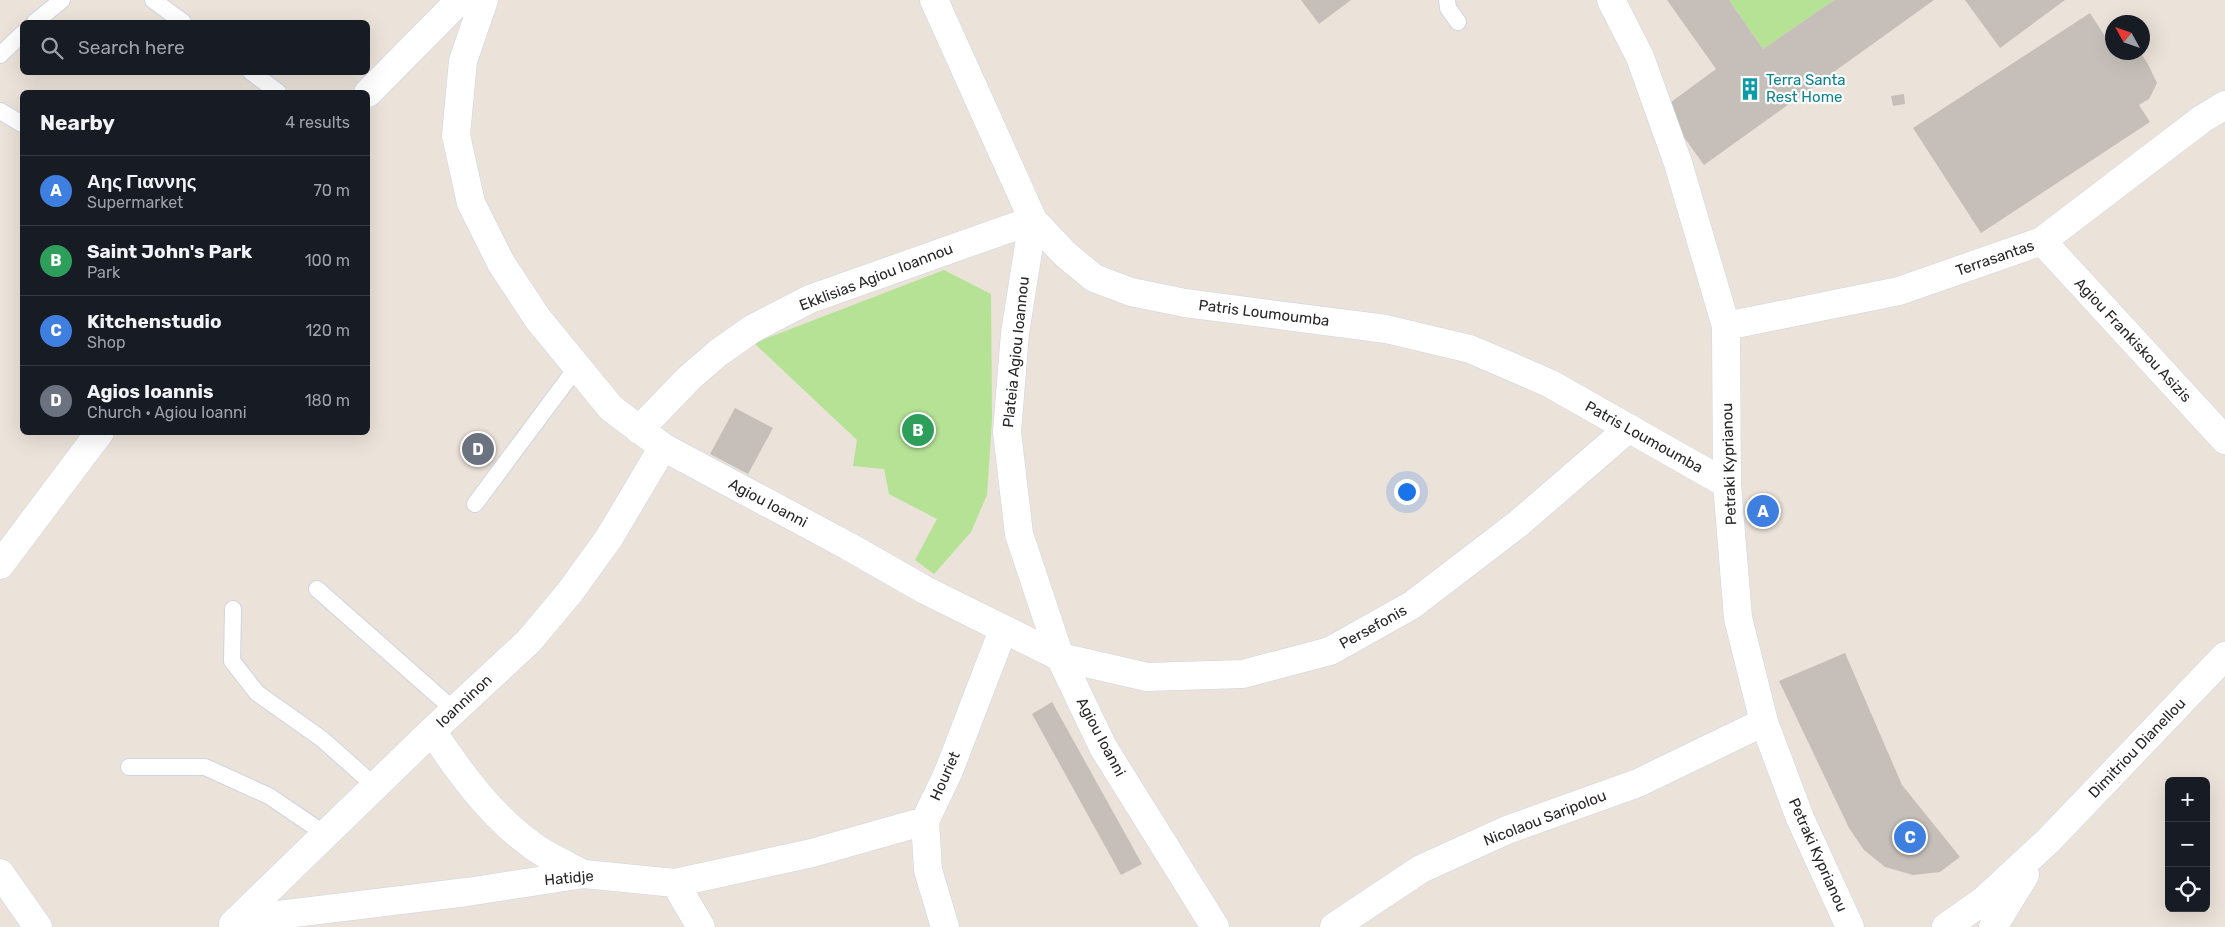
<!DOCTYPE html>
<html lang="en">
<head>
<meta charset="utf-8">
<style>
	:root { --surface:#171b24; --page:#242831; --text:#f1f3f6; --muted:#9ea1a6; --line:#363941; --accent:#1a73e8 }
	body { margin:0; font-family:Rubik,sans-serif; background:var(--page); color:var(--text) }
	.controls { position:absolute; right:15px; bottom:15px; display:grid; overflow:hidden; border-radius:8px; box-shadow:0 5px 20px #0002 }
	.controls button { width:45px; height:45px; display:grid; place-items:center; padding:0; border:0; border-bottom:1px solid var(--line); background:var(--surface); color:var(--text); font:25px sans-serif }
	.compass { position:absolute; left:2105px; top:15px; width:45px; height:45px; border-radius:50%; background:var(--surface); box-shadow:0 5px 20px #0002; rotate:310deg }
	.you { position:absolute; left:1406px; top:491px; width:18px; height:18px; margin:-12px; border:4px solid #fff; border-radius:50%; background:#1a73e8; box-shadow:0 0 0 8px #1a73e833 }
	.badge { display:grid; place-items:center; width:32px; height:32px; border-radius:50%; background:var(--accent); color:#fff; font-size:16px; font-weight:700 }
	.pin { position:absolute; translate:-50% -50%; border:2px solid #fff; box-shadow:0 1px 5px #0006 }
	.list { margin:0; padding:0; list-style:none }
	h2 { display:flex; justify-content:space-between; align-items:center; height:65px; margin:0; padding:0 20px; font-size:21px }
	h2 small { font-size:16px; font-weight:400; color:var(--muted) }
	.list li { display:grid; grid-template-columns:32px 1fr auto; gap:15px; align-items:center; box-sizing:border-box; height:70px; padding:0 20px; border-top:1px solid var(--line) }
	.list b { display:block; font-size:19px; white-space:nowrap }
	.list p { margin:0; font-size:16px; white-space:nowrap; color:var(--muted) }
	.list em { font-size:16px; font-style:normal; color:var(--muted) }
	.icon { flex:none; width:28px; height:28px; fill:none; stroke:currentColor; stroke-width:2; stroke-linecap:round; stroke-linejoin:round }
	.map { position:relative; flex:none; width:2225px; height:927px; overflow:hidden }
	.search { position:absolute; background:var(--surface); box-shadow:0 5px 20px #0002; left:20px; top:20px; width:350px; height:55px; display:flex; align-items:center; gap:12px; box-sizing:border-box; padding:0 18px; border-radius:8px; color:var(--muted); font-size:19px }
	.panel { position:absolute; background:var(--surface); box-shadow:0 5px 20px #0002; left:20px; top:90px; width:350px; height:345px; border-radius:8px }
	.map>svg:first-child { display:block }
</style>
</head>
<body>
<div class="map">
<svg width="2225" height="927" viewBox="0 0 2225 927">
	<rect width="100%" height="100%" fill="#ebe2d9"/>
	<path fill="#b5e295" d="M1729 0H1834L1763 49Z
		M944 270 991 294 992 419 987 495 971 532 934 574 915 560 937 519 889 494 884 469 853 466 857 440 754 343Z"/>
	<path fill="#c6bfb9" d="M1301 0H1351L1319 24Z
		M1667 0H1729L1763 49 1834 0H1934L1704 165 1663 108 1716 69Z
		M1965 0H2065L2000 48Z
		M2090 13 2108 41H2112V52H2140L2148 64 2157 83 2149 99 2139 105 2150 122 1981 233 1913 128Z
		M1904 94 1905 104 1893 106 1891 96Z
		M735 408 773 428 748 474 710 454Z
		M1845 653 1902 785 1960 857 1940 872 1913 875 1885 867 1864 850 1849 828 1779 681Z
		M1052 702 1142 864 1121 875 1032 714Z"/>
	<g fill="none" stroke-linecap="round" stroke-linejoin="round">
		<defs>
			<path id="service" d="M153 0 183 22
				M1447 0 1448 8 1458 22
				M35 22 62 0
				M0 55 22 34
				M251 72 278 92
				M0 111 22 124
				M475 504 577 367
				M317 589 454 710
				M233 609 232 661 257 693 322 739 375 786
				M129 767H205L269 796 325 834"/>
			<path id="minor" d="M484 0 463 61 456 135 471 203 501 263 538 319 611 408 663 447 848 546 925 590 1060 657 1147 677 1243 674 1330 651 1412 605 1519 523 1629 428
				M368 93 460 0
				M2042 241 2202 119 2225 105
				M639 430 689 378 718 353 752 329 810 299 1033 220 1015 333 1007 432 1019 534 1060 657 1103 747 1215 927
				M0 565 100 432
				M432 731C460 773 491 816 533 846 548 857 567 865 584 874
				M0 873 38 927
				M675 883 701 927
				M237 920 467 892 584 874 675 883 812 853 925 821
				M233 924 432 731 529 641 570 592 609 538 663 447
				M945 927 928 870 925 821 948 773 1003 630
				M1334 927 1421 869 1507 830 1638 783 1764 722"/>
			<path id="tertiary" d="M934 0 1033 220 1065 254 1094 278 1131 292 1185 303 1386 329 1470 349 1549 383 1727 484
				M1726 326 1899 291 2042 241 2225 440
				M1946 927 1983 901 2048 841 2225 656
				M1993 927 2025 875"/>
			<path id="secondary" d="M1611 0 1640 57 1678 163 1726 326 1727 484 1738 618 1764 722 1800 818 1850 927"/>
		</defs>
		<use href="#service" stroke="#cfd4e1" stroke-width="18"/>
		<use href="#minor" stroke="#cfd4e1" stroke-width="29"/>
		<use href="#tertiary" stroke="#cfd4e1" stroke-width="29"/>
		<use href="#secondary" stroke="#cfd4e1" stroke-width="29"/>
		<use href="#service" stroke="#fff" stroke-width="16"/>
		<use href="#minor" stroke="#fff" stroke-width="28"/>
		<use href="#tertiary" stroke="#fff" stroke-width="28"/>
		<use href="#secondary" stroke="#fff" stroke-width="28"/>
	</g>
	<defs>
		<symbol id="building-bare" viewBox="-9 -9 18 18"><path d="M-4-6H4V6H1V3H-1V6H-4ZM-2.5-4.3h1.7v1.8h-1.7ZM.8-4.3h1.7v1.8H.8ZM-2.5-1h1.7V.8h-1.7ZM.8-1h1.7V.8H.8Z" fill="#0f9aa8" stroke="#fff" stroke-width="2.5" paint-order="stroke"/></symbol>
	</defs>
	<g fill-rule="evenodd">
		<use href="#building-bare" x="1734" y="73" width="32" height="32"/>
	</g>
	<g text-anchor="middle" stroke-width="4.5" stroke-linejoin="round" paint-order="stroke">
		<g font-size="15" fill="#0d838f" stroke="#fff" text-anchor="start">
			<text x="1766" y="85">Terra Santa<tspan x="1766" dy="17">Rest Home</tspan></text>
		</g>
		<g font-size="15" fill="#282828" stroke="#fff">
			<text transform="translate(1995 258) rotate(-19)" y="5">Terrasantas</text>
			<text transform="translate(876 277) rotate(-21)" y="5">Ekklisias Agiou Ioannou</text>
			<text transform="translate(1264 313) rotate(7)" y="5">Patris Loumoumba</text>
			<text transform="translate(2133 340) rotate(47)" y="5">Agiou Frankiskou Asizis</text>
			<text transform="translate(1016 352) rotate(-84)" y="5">Plateia Agiou Ioannou</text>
			<text transform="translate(1644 437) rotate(29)" y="5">Patris Loumoumba</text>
			<text transform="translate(1729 464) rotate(-92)" y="5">Petraki Kyprianou</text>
			<text transform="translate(768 503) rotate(28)" y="5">Agiou Ioanni</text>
			<text transform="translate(1373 627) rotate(-29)" y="5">Persefonis</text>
			<text transform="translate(464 701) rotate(-43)" y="5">Ioanninon</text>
			<text transform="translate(1101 737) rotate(62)" y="5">Agiou Ioanni</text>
			<text transform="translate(2137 748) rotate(-46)" y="5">Dimitriou Dianellou</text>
			<text transform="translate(945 776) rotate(-66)" y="5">Houriet</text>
			<text transform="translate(1545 818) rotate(-21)" y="5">Nicolaou Saripolou</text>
			<text transform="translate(1818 855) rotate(66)" y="5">Petraki Kyprianou</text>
			<text transform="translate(569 878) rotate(-5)" y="5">Hatidje</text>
		</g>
	</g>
</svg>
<div class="controls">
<button>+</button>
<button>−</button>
<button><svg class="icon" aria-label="locate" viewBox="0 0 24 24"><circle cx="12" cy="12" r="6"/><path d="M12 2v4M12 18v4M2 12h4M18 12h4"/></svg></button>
</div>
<svg class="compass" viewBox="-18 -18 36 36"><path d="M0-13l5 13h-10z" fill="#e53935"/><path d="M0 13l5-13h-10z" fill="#9ea1a6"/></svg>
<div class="you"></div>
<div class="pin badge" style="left:1763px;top:511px;background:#3f7fe0">A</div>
<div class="pin badge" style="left:918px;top:430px;background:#2e9e5b">B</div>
<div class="pin badge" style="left:1910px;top:837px;background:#3f7fe0">C</div>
<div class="pin badge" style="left:478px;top:449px;background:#6b7280">D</div>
<div class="search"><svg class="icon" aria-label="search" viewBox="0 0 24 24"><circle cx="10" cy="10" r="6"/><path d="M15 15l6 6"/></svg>Search here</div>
<section class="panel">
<h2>Nearby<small>4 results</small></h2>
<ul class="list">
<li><span class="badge" style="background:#3f7fe0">A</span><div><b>Αης Γιαννης</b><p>Supermarket</p></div><em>70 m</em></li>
<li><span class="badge" style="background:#2e9e5b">B</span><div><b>Saint John's Park</b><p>Park</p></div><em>100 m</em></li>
<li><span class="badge" style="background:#3f7fe0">C</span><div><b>Kitchenstudio</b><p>Shop</p></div><em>120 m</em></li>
<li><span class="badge" style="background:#6b7280">D</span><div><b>Agios Ioannis</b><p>Church · Agiou Ioanni</p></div><em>180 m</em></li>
</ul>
</section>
</div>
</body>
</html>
